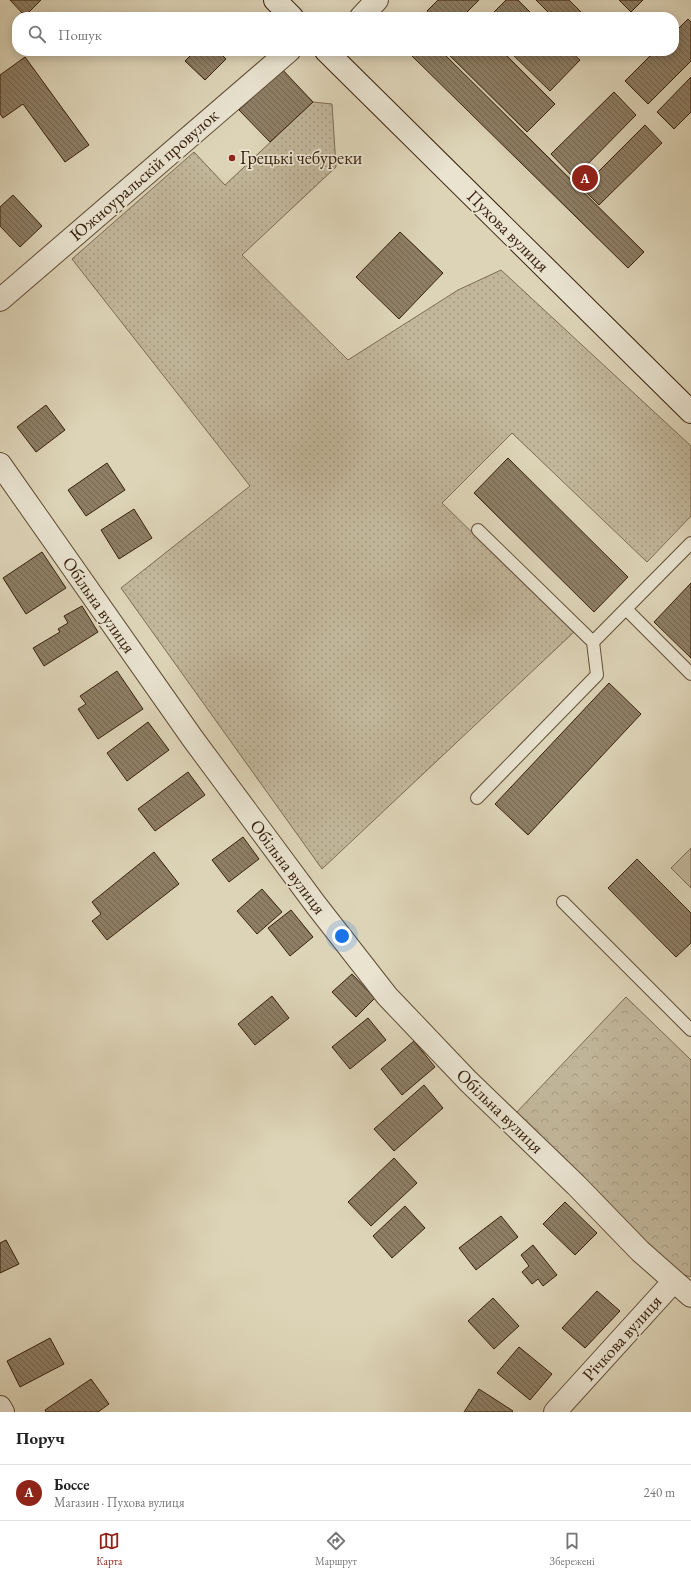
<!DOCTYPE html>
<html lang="uk">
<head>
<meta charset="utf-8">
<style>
	:root { --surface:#fff; --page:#f2f2f2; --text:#222; --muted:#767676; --line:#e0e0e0; --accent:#8f2418 }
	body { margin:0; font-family:"EB Garamond",serif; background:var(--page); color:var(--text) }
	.you { position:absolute; left:342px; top:936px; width:14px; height:14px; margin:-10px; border:3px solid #fff; border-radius:50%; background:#1a73e8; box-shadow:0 0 0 6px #1a73e833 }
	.badge { display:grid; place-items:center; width:26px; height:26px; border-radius:50%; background:var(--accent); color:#fff; font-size:13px; font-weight:700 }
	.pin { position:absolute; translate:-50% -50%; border:2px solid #fff; box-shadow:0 1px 4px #0006 }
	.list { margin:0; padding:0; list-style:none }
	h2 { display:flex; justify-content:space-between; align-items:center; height:52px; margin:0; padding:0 16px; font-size:17px }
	h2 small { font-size:13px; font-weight:400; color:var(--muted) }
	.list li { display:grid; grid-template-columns:26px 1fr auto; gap:12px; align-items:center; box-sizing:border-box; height:56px; padding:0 16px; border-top:1px solid var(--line) }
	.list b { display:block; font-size:15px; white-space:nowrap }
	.list p { margin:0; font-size:13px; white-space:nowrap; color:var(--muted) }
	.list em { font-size:13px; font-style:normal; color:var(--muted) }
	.icon { flex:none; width:22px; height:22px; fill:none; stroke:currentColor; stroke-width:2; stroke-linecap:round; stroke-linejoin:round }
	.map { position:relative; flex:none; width:691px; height:1412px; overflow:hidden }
	.search { position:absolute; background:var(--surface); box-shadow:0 2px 10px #0003; left:12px; right:12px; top:12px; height:44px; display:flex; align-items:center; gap:10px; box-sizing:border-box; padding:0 14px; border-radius:16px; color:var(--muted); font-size:15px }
	.sheet { height:108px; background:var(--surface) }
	nav { display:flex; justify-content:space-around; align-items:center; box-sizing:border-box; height:56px; border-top:1px solid var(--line); background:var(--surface); font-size:11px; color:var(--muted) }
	nav a { display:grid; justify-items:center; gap:2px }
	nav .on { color:var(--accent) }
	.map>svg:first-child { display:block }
</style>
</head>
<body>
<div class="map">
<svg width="691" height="1412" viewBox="0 0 691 1412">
	<defs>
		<pattern id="grass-dots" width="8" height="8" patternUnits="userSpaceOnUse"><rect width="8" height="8" fill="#c1b69a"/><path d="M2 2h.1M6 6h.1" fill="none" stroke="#a69c84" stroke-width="1.8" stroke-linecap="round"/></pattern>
		<pattern id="forest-crowns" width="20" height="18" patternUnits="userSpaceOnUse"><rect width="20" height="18" fill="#c1b69a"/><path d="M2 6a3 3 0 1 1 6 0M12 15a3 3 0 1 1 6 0" fill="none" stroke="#a69c84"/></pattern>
		<pattern id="building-back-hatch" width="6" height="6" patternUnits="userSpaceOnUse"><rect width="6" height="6" fill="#8d7e65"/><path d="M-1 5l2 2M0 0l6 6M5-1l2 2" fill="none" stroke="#746752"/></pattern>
	</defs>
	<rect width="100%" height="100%" fill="#ddd4b7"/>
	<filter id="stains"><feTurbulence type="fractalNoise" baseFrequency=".005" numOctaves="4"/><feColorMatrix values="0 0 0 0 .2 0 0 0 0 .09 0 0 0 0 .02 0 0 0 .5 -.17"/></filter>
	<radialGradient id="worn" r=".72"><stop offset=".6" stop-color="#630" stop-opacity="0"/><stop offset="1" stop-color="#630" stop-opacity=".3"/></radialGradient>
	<path fill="url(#grass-dots)" stroke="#7c6c53" d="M313 102 332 104 336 167 242 255 348 360 458 290 501 270 691 446V516L647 562 512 433 442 503 574 632 322 869 121 588 250 486 72 259 194 152 225 185Z"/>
	<path fill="url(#forest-crowns)" stroke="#7c6c53" d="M626 997 691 1060V1277L669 1270 515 1114Z"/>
	<path fill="#c1b69a" stroke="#7c6c53" d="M691 848V888L671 868Z"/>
	<path fill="url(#building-back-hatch)" stroke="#37210c" d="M10 0H41L25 16Z
		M438 0H479L462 17H434L427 11Z
		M506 0H518L535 17H489Z
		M536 0H569L586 17H553Z
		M619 0H643L631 12Z
		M688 19 691 22V61L648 104 625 81 655 51H674V33Z
		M195 51H218L226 59 205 80 185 61Z
		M415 51H441L644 252 628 268 411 55Z
		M445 51H502L555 104 527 132Z
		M509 51H570L580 60 550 91Z
		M25 57 89 145 65 162 23 104 3 118 0 114V75Z
		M280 67 313 102 270 142 239 110 254 96 252 94Z
		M691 77V112L674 129 657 112Z
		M614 92 636 115 574 178 551 154Z
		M645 125 662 143 599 205 582 188Z
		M13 195 42 226 20 247 0 226V207Z
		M400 232 443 273 399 319 356 277Z
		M46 405 65 430 36 452 17 427Z
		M508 458 628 577 594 612 474 493Z
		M107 463 125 490 86 516 68 490Z
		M134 509 152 538 119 559 101 530Z
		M42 552 66 588 26 614 3 578Z
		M691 583V658L654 622Z
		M82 606 98 632 44 666 33 648 60 632 58 629 68 623 64 616Z
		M117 671 143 709 98 739 78 709 86 704 80 696Z
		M609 683 641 714 528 835 495 804Z
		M148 722 169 750 127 781 107 753Z
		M188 772 205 795 155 831 138 809Z
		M243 837 259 859 229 882 212 860Z
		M154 852 179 884 107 940 92 921 101 914 92 902Z
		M637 859 691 913V943L676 957 608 888Z
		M262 889 282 912 257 934 237 911Z
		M291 910 313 937 290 956 268 928Z
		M352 974 375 998 356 1017 332 992Z
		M272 996 289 1018 255 1045 238 1024Z
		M368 1018 386 1040 350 1069 332 1047Z
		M414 1041 435 1067 402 1095 381 1069Z
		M424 1085 443 1108 394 1151 374 1129Z
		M394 1158 417 1183 371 1226 348 1202Z
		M565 1202 597 1233 575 1255 543 1224Z
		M405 1206 425 1228 392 1258 373 1236Z
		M501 1216 518 1237 476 1270 459 1248Z
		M6 1240 19 1264 0 1273V1243Z
		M533 1245 557 1275 543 1286 538 1279 532 1284 522 1272 529 1266 521 1255Z
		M597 1291 620 1311 585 1348 562 1328Z
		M493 1298 519 1326 494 1349 468 1321Z
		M50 1338 64 1364 20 1387 7 1361Z
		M519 1347 552 1374 530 1400 497 1373Z
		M91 1379 109 1404 98 1412H46L45 1410Z
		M479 1389 513 1411 512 1412H464Z"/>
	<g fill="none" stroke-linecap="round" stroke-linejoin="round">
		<defs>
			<path id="lane" d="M478 530 593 642 691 543
				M626 609 691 674
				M477 798 597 675 593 642
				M563 902 691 1030"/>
			<path id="street" d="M361 17 377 0
				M0 300 289 51
				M0 464 193 739 316 905 387 996 468 1081 576 1185 640 1251 674 1281
				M0 1407 3 1412
				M555 1412 674 1281 691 1296"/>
			<path id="secondary" d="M275 0 292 17
				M326 51 691 412"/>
		</defs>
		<use href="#lane" stroke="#604e37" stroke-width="14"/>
		<use href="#street" stroke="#604e37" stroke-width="24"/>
		<use href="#secondary" stroke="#37210c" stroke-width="24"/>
		<use href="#lane" stroke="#e9e3d0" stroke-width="12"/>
		<use href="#street" stroke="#e9e3d0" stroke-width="22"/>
		<use href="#secondary" stroke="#e9e3d0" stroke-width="22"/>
	</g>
	<circle fill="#8f2418" stroke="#e9e3d0" stroke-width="1.5" cx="232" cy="158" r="4"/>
	<g text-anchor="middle" stroke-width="3.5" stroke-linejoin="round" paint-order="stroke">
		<g font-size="18" fill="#37210c" stroke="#e9e3d0" text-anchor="start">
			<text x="240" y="164">Грецькі чебуреки</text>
		</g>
		<g font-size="18" fill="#37210c" stroke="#e9e3d0">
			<text transform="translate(144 175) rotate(-41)" y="6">Южноуральскій провулок</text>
			<text transform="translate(508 231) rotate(45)" y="6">Пухова вулиця</text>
			<text transform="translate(99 605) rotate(55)" y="6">Обільна вулиця</text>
			<text transform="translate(288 867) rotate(53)" y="6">Обільна вулиця</text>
			<text transform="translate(500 1111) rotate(44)" y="6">Обільна вулиця</text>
			<text transform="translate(622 1338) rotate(-48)" y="6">Річкова вулиця</text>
		</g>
	</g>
	<rect width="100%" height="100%" filter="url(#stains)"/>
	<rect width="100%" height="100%" fill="url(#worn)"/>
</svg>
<div class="you"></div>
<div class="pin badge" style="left:585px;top:178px">A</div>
<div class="search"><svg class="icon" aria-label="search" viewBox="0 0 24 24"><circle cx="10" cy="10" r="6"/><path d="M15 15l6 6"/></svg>Пошук</div>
</div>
<section class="sheet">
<h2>Поруч<small></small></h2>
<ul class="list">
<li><span class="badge">A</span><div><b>Боссе</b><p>Магазин · Пухова вулиця</p></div><em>240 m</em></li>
</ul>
</section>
<nav>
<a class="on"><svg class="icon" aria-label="map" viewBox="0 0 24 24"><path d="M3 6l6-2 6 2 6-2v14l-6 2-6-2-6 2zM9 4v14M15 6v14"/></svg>Карта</a>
<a><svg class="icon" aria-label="directions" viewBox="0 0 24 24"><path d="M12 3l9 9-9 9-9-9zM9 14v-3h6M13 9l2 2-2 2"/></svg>Маршрут</a>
<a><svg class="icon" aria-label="saved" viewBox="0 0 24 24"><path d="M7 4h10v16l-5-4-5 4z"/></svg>Збережені</a>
</nav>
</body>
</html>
